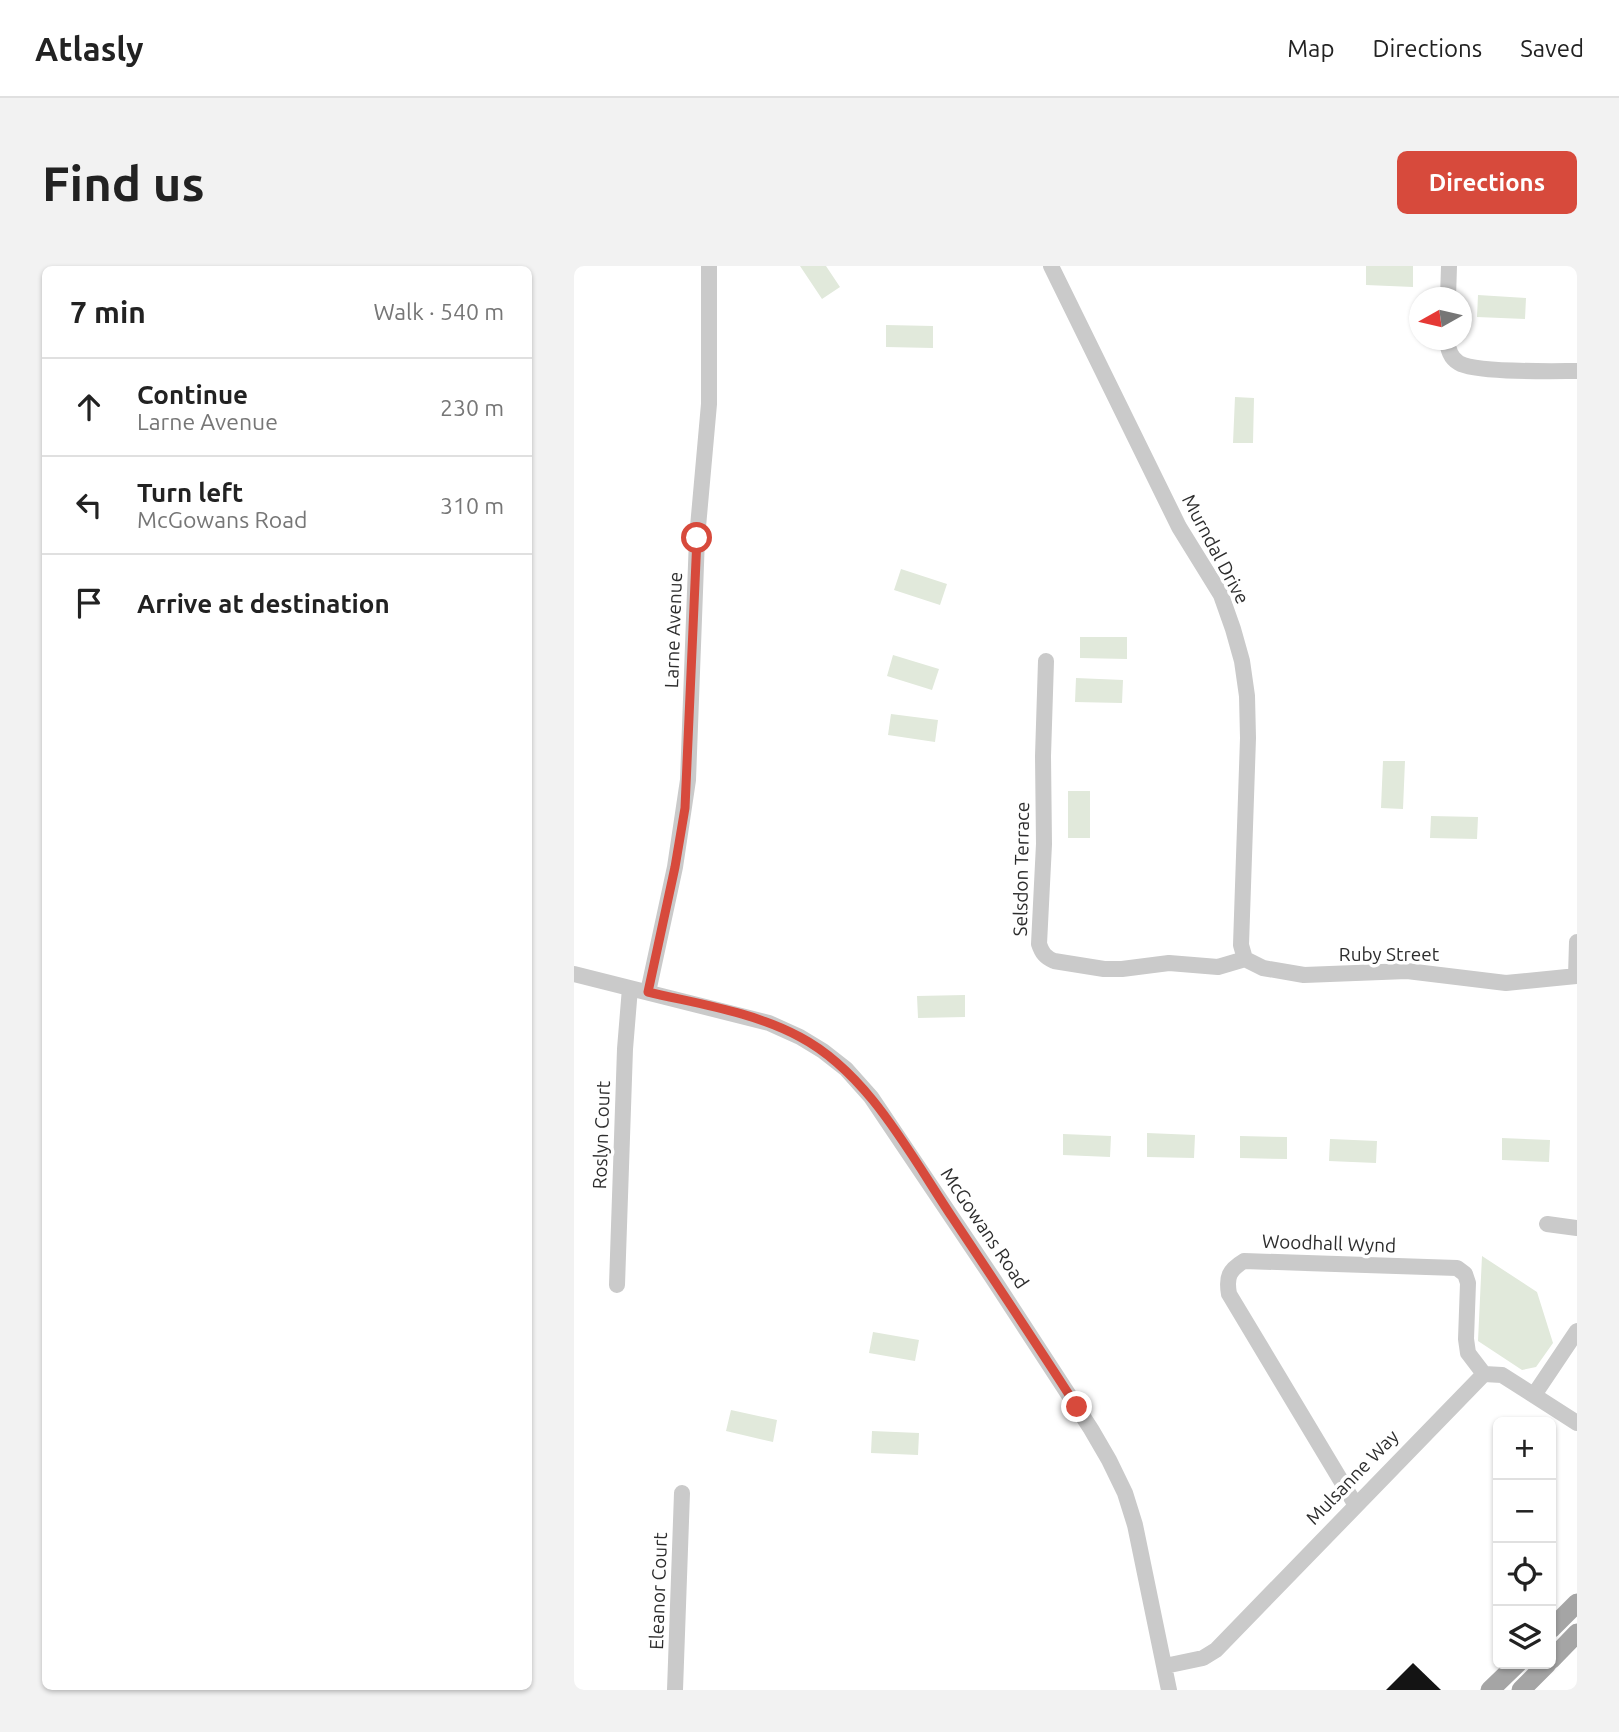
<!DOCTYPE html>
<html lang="en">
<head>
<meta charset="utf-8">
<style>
	:root { --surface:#fff; --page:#f2f2f2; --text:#222; --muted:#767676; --line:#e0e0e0; --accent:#d74a3c }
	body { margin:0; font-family:Ubuntu,sans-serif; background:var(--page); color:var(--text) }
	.controls { position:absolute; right:21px; bottom:21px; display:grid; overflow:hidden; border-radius:10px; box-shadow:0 2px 5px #0004 }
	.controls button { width:63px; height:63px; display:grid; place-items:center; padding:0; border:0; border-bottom:2px solid var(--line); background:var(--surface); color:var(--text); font:35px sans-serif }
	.compass { position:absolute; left:835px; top:21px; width:63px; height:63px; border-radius:50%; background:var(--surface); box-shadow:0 2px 5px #0004; rotate:262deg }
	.stop { position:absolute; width:21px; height:21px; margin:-16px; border:5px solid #d74a3c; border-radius:50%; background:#fff }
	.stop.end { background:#d74a3c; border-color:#fff; box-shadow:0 2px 7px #0008 }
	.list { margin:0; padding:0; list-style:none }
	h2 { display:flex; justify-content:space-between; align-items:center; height:91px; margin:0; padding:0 28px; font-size:30px }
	h2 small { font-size:23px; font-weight:400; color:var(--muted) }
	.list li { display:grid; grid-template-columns:46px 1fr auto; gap:21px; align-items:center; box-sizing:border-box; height:98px; padding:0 28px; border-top:2px solid var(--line) }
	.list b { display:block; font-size:26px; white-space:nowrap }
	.list p { margin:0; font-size:23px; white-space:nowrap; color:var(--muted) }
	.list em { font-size:23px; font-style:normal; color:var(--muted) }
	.icon { flex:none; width:38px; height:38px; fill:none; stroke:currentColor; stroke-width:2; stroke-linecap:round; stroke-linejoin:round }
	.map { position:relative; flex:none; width:1003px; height:1424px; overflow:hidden; border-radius:10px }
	header { display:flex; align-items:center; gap:42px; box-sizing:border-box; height:98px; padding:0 35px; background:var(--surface); border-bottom:2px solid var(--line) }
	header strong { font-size:33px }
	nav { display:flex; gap:38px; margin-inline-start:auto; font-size:24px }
	.intro { display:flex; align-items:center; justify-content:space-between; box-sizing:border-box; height:168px; padding:0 42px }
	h1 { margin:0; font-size:49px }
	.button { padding:18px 32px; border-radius:10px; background:var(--accent); color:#fff; font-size:24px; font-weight:700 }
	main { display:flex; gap:42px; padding:0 42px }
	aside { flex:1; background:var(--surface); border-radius:10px; box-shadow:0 2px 5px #0004 }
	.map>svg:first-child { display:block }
</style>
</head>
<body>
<header>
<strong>Atlasly</strong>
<nav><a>Map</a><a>Directions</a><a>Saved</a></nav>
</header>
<div class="intro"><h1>Find us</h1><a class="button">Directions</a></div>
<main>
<aside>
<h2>7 min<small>Walk · 540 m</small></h2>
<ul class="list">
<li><svg class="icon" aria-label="ahead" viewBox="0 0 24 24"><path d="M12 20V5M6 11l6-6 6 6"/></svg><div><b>Continue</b><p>Larne Avenue</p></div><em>230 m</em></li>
<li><svg class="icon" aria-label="left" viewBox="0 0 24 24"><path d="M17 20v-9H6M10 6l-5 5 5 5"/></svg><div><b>Turn left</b><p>McGowans Road</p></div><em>310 m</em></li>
<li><svg class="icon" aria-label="arrive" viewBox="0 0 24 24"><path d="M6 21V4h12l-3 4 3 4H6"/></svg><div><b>Arrive at destination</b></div></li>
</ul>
</aside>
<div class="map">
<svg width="1003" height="1424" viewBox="0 0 1003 1424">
	<rect width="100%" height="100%" fill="#fff"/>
	<path fill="#e1e9db" d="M226 0H252L266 21 248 33Z
		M792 0H839V21L792 19Z
		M904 29 952 32 951 53 903 51Z
		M312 59 359 60V82L312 81Z
		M661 131 680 132 679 177H659Z
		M327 303 373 318 366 339 320 324Z
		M506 371H553V393L506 392Z
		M319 389 365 403 358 424 313 410Z
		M502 412 549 414 548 437 501 436Z
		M317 448 364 454 361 476 314 469Z
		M809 495H831L829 543 807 542Z
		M494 525H516V572H494Z
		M857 550 904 551 903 573 856 572Z
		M391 729V751L344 752 343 730Z
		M573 867 621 869 620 892 573 891Z
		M489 868 537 870 536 891 489 889Z
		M666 870 713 871V893L666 892Z
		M928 872 976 874 975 896 928 894Z
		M756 873 803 875 802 897 755 895Z
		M908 990 963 1026 979 1077 962 1101 948 1104 904 1075Z
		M299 1066 345 1074 341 1095 295 1087Z
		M157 1144 203 1154 199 1176 152 1165Z
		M298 1165 345 1167 344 1189 297 1187Z"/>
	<path fill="#141414" d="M839 1397 867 1424H812Z"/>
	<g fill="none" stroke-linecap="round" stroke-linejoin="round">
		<path stroke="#cacaca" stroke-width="16" d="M477 0 605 261 647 329 659 363 668 395 673 430 674 472 667 679 671 693
			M874 32 875 0
			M873 74C874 83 876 92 885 97 901 107 980 105 1003 105
			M472 395 469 490 470 578 465 678C468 687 471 691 480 695L530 703H548L595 697 644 701 671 693
			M671 693 689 702 730 709 833 705 932 717 1003 710
			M0 708 195 757 226 771 249 785 272 803 297 831 418 1011 517 1163 535 1194 551 1227 561 1259 595 1424
			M1002 710 1003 676
			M74 726 101 601 114 514 123 272 135 138V0
			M973 958 1003 962
			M43 1019 51 783 56 722
			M960 1129 1003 1065
			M781 1238 655 1028C652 1011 655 1004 670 995L883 1002 891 1008 894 1017 892 1073 894 1087 910 1108
			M591 1400 629 1392 642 1384 910 1108 928 1109 1003 1157
			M101 1424 108 1227"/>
		<path stroke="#a5a5a5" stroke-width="19" d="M977 1363 1003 1337
			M977 1394 1003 1367
			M916 1424 943 1398
			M947 1424 973 1398"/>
	</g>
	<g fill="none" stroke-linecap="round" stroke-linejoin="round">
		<path stroke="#d74a3c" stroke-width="9" d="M123 272 111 542 101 601 74 726C124 738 180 746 226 771 294 807 336 888 378 951 420 1014 462 1077 503 1141"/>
	</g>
	<g text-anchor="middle" stroke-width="7" stroke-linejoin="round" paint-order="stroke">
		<g font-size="19" fill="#2d2d2d" stroke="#fff">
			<text transform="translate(642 283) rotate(62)" y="7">Murndal Drive</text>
			<text transform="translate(99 364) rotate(-88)" y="7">Larne Avenue</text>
			<text transform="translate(447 603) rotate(-89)" y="7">Selsdon Terrace</text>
			<text x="815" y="695">Ruby Street</text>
			<text transform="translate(27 869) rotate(-88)" y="7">Roslyn Court</text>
			<text transform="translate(411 962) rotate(56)" y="7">McGowans Road</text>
			<text transform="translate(755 977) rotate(2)" y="7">Woodhall Wynd</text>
			<text transform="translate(778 1211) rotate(-46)" y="7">Mulsanne Way</text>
			<text transform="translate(84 1325) rotate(-88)" y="7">Eleanor Court</text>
		</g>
	</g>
</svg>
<div class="controls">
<button>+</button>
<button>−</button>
<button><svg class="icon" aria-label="locate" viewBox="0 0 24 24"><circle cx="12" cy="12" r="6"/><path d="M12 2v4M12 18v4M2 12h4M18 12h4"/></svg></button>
<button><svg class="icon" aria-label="layers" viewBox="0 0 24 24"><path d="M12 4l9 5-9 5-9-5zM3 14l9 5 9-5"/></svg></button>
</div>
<svg class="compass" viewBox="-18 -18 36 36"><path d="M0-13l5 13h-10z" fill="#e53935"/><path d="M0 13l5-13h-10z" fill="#767676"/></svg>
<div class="stop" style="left:123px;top:272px"></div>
<div class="stop end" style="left:503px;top:1141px"></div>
</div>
</main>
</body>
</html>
